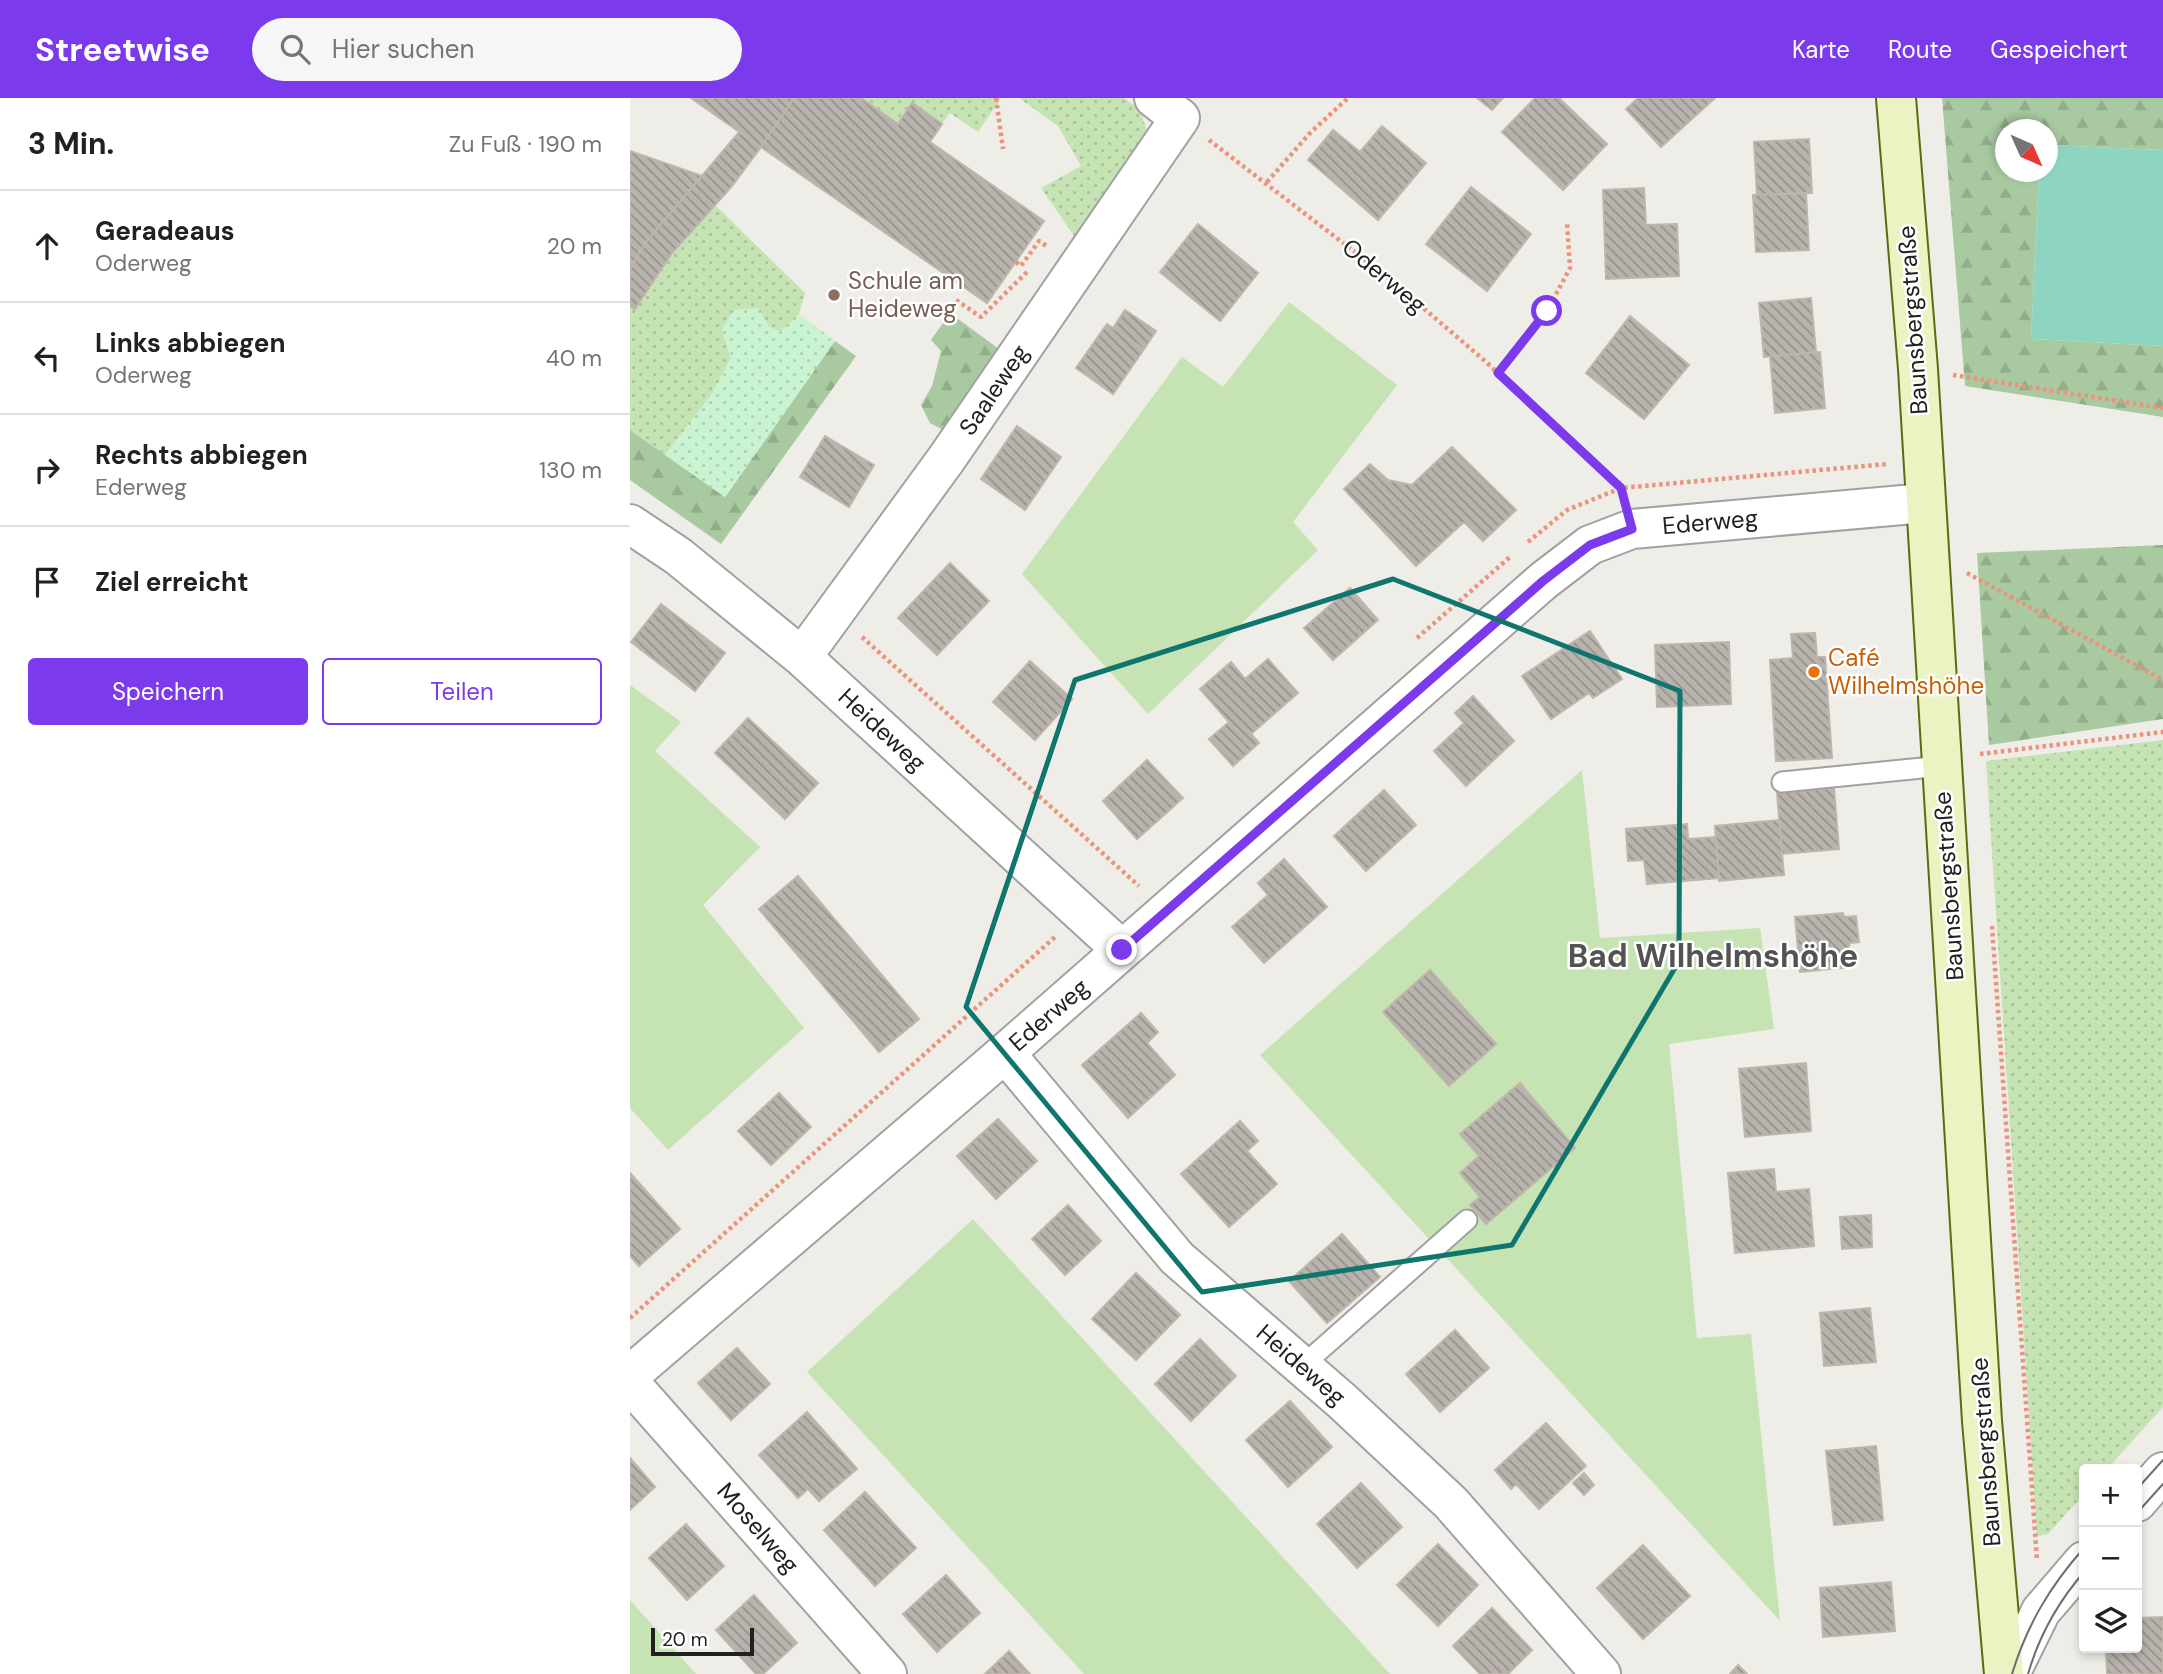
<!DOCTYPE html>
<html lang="de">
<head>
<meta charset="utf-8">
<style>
	:root { --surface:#fff; --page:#f6f6f6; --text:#202124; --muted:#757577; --line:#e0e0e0; --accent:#7c3aed }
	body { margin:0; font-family:"DM Sans",sans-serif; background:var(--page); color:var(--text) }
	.controls { position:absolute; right:21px; bottom:21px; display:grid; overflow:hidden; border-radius:7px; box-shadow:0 4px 10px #0003 }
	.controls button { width:63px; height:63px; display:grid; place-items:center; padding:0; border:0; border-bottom:2px solid var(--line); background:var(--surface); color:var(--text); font:35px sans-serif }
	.compass { position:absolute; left:1365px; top:21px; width:63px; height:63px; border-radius:50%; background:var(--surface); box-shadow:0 4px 10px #0003; rotate:135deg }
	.scale { position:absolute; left:21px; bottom:18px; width:103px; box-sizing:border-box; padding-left:7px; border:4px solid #202020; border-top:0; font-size:19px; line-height:24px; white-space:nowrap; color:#202020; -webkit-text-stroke:5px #fff; paint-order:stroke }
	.stop { position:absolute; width:21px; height:21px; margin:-16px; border:5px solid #7c3aed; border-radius:50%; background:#fff }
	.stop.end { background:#7c3aed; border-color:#fff; box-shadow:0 2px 7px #0008 }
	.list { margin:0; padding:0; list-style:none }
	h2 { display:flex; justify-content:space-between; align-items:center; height:91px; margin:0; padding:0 28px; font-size:30px }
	h2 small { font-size:23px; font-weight:400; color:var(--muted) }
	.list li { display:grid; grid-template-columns:46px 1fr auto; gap:21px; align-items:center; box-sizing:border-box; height:112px; padding:0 28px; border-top:2px solid var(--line) }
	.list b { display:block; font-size:26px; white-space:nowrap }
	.list p { margin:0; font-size:23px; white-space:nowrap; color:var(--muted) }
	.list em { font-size:23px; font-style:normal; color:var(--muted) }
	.actions { display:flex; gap:14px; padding:21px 28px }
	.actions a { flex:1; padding:16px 0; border:2px solid var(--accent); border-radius:7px; text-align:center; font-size:24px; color:var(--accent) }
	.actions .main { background:var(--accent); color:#fff }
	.icon { flex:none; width:38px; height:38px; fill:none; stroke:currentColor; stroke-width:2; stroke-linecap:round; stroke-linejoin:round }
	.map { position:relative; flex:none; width:1533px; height:1576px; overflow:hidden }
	header { display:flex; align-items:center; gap:42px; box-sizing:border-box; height:98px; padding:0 35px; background:var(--accent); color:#fff }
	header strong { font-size:33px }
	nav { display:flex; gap:38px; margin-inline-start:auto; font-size:24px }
	.search { width:490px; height:63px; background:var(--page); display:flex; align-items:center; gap:18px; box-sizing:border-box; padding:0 24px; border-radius:38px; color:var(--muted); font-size:26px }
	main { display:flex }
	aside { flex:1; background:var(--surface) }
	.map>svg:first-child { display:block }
</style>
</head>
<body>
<header>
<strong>Streetwise</strong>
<div class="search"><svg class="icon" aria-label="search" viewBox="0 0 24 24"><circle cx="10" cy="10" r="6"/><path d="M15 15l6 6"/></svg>Hier suchen</div>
<nav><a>Karte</a><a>Route</a><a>Gespeichert</a></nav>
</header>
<main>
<aside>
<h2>3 Min.<small>Zu Fuß · 190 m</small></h2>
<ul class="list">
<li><svg class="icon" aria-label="ahead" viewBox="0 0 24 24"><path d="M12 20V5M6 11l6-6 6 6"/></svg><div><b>Geradeaus</b><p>Oderweg</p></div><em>20 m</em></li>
<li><svg class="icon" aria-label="left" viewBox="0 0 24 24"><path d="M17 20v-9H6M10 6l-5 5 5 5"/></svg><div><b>Links abbiegen</b><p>Oderweg</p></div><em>40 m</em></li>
<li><svg class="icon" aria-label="right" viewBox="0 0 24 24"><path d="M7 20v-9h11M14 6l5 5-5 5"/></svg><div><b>Rechts abbiegen</b><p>Ederweg</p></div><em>130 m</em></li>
<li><svg class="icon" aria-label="arrive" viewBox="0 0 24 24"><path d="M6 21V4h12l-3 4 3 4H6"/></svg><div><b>Ziel erreicht</b></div></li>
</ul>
<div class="actions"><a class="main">Speichern</a><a>Teilen</a></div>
</aside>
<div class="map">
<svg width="1533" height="1576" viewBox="0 0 1533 1576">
	<defs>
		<pattern id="grass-dots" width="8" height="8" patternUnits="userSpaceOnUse" patternTransform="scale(1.75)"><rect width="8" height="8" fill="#c6e3b3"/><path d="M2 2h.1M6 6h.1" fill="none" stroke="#aac29a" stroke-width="1.8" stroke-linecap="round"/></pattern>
		<pattern id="forest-firs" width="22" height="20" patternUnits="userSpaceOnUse" patternTransform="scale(1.75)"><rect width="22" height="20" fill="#a9caa1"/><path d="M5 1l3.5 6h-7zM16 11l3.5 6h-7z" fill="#91ad8a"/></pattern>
		<pattern id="park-dots" width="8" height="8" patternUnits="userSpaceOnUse" patternTransform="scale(1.75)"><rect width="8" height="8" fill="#caf4d1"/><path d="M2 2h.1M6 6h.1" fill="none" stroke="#add1b3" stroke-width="1.8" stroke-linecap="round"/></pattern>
		<pattern id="building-back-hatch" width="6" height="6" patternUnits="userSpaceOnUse" patternTransform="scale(1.75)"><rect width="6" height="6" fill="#b8b3ad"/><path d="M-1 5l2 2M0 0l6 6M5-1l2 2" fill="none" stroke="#95918c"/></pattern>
	</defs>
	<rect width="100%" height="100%" fill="#efede7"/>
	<path fill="url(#grass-dots)" d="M231 0H371L348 34 320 15 312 26 282 6 268 26Z
		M389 0H494L509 11 519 37 447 142 411 90 451 68 428 28Z
		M85 107 175 195 169 216 151 234 139 229 92 231 101 260 82 296 35 357 0 332V208L5 211 42 155Z
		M1533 642V1309L1477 1371H1454V1396L1418 1436 1407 1438 1356 663Z"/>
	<path fill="url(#forest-firs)" d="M1312 0H1533V52L1418 47V32H1376V74H1409L1401 241 1533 248V319L1335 288Z
		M320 215 369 251 313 332 300 325 291 307 302 288 311 253 301 242Z
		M205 243 226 258 91 446 0 382V332L95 399Z
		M1533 447V621L1359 647 1347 455Z"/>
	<path fill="url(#park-dots)" d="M128 210 139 229 150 234 169 216 205 243 95 399 35 357 82 296 101 260 92 231 104 212Z"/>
	<path fill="#c6e3b3" d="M659 204 767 287 663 424 688 452 518 616 392 476 552 259 593 289Z
		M0 587 51 624 25 653 130 749 73 807 174 930 38 1052 0 1010Z
		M952 672 970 840 1130 830 1144 931 1039 946 1067 1240 1121 1236 1150 1523 630 957Z
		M343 1121 760 1576H454L177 1274Z
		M0 1502 66 1576H0Z"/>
	<path fill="#8ed5c1" d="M1418 47 1533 52V248L1401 241 1409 74H1418Z"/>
	<path fill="url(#building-back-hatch)" stroke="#bfb6ab" stroke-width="2" d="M61 0H164L131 49Z
		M164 0H231L268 26 282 5 312 26 300 44 414 123 357 205 131 49Z
		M847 0H873L862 12Z
		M905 0H929L977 46 933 92 872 34Z
		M1008 0H1085L1031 49 996 11Z
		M752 28 796 65 748 122 678 62 703 32 730 54Z
		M109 34 131 49 102 88 42 155 5 211 0 208V171L15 145Z
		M1179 41 1182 95 1127 97 1124 44Z
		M0 53 72 78 15 145 0 171Z
		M841 89 901 136 857 193 796 146Z
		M1014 90 1016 127 1047 126 1049 178 976 181 973 92Z
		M1176 95 1179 152 1126 154 1123 97Z
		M568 126 628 175 590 223 530 174Z
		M1181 200 1186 254 1134 259 1129 205Z
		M495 212 526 233 514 251 483 230Z
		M1000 218 1059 267 1014 321 956 275Z
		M477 226 514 251 483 296 446 270Z
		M1190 254 1195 310 1145 315 1140 258Z
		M387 328 431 359 395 412 351 381Z
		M195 338 244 367 219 409 170 379Z
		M822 349 886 412 853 443 834 424 786 468 714 391 740 366 758 382 782 387Z
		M320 465 359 503 307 557 268 520Z
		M720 490 748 522 703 562 674 530Z
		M31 506 95 555 65 593 1 544Z
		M960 533 992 581 963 600 959 595 921 621 892 578Z
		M1185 535 1187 559H1195L1202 660 1146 663 1140 562 1163 560 1161 536Z
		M1099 544 1101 606 1027 609 1025 547Z
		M638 561 668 595 621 636 629 645 603 668 579 641 599 624 570 591 601 564 615 581Z
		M400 563 442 601 405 642 363 604Z
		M843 598 884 643 836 688 804 653 834 625 825 615Z
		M118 620 188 685 155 721 85 655Z
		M517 662 553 700 507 741 473 703Z
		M1204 690 1209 751 1152 756 1147 695Z
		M754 692 786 727 736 773 704 738Z
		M1149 722 1154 777 1089 783 1085 728Z
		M1057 726 1058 741 1086 739 1089 780 1017 786 1014 762 998 763 996 731Z
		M654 761 697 809 634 865 602 829 638 797 628 785Z
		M168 778 289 921 249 954 129 811Z
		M1213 815 1214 819 1226 818 1229 844 1219 845 1221 869 1170 874 1165 819Z
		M800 872 866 946 819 988 753 914Z
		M511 915 528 934 517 945 545 977 498 1020 452 967Z
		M1176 965 1181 1033 1115 1039 1109 971Z
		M890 985 945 1050 856 1126 840 1107 850 1099 830 1075 849 1058 830 1036Z
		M149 995 181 1029 141 1067 108 1033Z
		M368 1021 407 1063 366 1101 327 1058Z
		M610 1023 628 1043 617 1053 647 1086 599 1129 551 1076Z
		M1144 1071 1146 1094 1179 1091 1184 1148 1105 1155 1098 1075Z
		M0 1075 50 1131 9 1168 0 1158Z
		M438 1107 471 1143 435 1177 402 1141Z
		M1241 1117 1242 1149 1212 1151 1210 1119Z
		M712 1136 750 1179 697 1225 659 1183Z
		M506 1175 550 1217 506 1262 462 1221Z
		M1240 1210 1246 1264 1194 1268 1190 1215Z
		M825 1232 859 1270 810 1314 776 1276Z
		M570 1241 606 1278 561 1323 525 1286Z
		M107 1250 140 1286 101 1322 68 1285Z
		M660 1303 702 1349 658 1389 616 1342Z
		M177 1314 227 1371 189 1403 178 1391 168 1400 129 1357Z
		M916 1325 956 1368 909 1411 886 1386 881 1391 865 1372Z
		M1246 1348 1253 1422 1204 1427 1196 1353Z
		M0 1360 25 1389 0 1412Z
		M954 1375 964 1387 954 1397 943 1385Z
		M731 1385 772 1429 727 1470 687 1426Z
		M235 1394 286 1450 245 1488 194 1432Z
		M56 1426 94 1468 57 1502 19 1460Z
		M808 1446 848 1487 808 1528 767 1487Z
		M1013 1447 1060 1498 1013 1541 967 1490Z
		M316 1477 350 1515 307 1554 273 1516Z
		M1261 1484 1265 1533 1193 1539 1190 1490Z
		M124 1497 167 1545 133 1576H126L86 1532Z
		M862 1510 902 1552 878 1576H850L823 1548Z
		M1533 1519V1576H1477L1476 1550H1507V1520Z
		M379 1553 400 1576H355Z
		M1108 1567 1117 1576H1100Z"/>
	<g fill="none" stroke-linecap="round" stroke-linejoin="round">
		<defs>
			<path id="service" d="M1152 684 1312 668
				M672 1268 837 1122"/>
			<path id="minor" d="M0 426 48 458 172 559 492 852
				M172 559 317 360 550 20 524 0
				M375 955 547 1160 712 1303 821 1405 971 1576
				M0 1277 375 955 913 483 960 447 1002 431 1295 405
				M0 1285 257 1576"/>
			<path id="tertiary" d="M1507 1404 1533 1374
				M1380 1576 1411 1513 1454 1463"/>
			<path id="secondary" d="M1266 0 1288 271 1352 1323 1374 1576"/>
		</defs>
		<use href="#service" stroke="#a1a1a1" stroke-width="23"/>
		<use href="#minor" stroke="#a1a1a1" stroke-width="42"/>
		<use href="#tertiary" stroke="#a1a1a1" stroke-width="42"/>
		<use href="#secondary" stroke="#5a6c11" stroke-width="42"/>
		<path stroke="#eb937d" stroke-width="4.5" stroke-dasharray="3.5 3.5" stroke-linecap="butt" d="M366 0 373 51
			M579 42 756 178 855 263 991 391
			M637 84 680 35 718 0
			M386 164 391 168 409 143 418 149
			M326 202 351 219 397 174
			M868 275 917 213 940 170 937 124
			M1323 277 1533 310
			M898 444 937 412 991 390 1257 366
			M1337 475 1533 582
			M232 539 509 788
			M787 540 880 459
			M1350 656 1533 634
			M1362 828 1407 1462
			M0 1220 425 839"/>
		<use href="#service" stroke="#fff" stroke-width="19"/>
		<use href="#minor" stroke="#fff" stroke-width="38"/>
		<use href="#tertiary" stroke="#fff" stroke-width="38"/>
		<use href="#secondary" stroke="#ecf3c2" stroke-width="38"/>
		<path stroke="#6e6e6e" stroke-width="2" d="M1507 1391 1533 1362
			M1507 1415 1533 1386
			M1382 1576C1397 1527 1420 1488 1454 1450
			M1398 1576C1409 1538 1428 1504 1454 1474"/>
	</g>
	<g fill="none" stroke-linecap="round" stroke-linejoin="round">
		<path stroke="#7c3aed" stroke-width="9" d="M492 852 913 483 960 447 1002 431 991 390 868 275 917 213"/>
	</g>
	<path fill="none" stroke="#0f766e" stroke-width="5" stroke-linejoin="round" d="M763 481 1050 593 1049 863 882 1147 572 1194 336 909 445 582Z"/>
	<circle fill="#8d6e63" stroke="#fff" stroke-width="2.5" cx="204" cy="197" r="7"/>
	<circle fill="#e8710a" stroke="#fff" stroke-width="2.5" cx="1184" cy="574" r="7"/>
	<g text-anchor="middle" stroke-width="5" stroke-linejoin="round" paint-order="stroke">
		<g font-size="24" fill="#202020" stroke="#fff">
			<text transform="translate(754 178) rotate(40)" y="8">Oderweg</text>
			<text transform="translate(1283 222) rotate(-94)" y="8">Baunsbergstraße</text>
			<text transform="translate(364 292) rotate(-56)" y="8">Saaleweg</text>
			<text transform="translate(1080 424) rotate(-5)" y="8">Ederweg</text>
			<text transform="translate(252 632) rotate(43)" y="8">Heideweg</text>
			<text transform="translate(1319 788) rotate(-94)" y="8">Baunsbergstraße</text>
			<text transform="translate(419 917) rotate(-41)" y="8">Ederweg</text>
			<text transform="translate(671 1267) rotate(41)" y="8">Heideweg</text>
			<text transform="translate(1356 1354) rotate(-94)" y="8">Baunsbergstraße</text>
			<text transform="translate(128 1430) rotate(49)" y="8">Moselweg</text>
		</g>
		<g font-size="24" fill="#785e54" stroke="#fff" text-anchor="start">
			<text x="218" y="191">Schule am<tspan x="218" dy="28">Heideweg</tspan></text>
		</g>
		<g font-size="24" fill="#c56008" stroke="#fff" text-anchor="start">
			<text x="1198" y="568">Café<tspan x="1198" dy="28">Wilhelmshöhe</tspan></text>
		</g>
		<g font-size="32" font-weight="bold" fill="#535353" stroke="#fff">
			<text x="1083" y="869">Bad Wilhelmshöhe</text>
		</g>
	</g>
</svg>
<div class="controls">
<button>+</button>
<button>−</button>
<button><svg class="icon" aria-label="layers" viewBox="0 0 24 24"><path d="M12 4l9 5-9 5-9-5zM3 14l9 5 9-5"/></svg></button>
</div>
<svg class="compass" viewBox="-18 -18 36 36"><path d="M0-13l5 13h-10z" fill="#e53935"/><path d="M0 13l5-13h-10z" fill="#757577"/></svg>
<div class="scale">20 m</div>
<div class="stop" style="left:917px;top:213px"></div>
<div class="stop end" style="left:492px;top:852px"></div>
</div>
</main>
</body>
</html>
